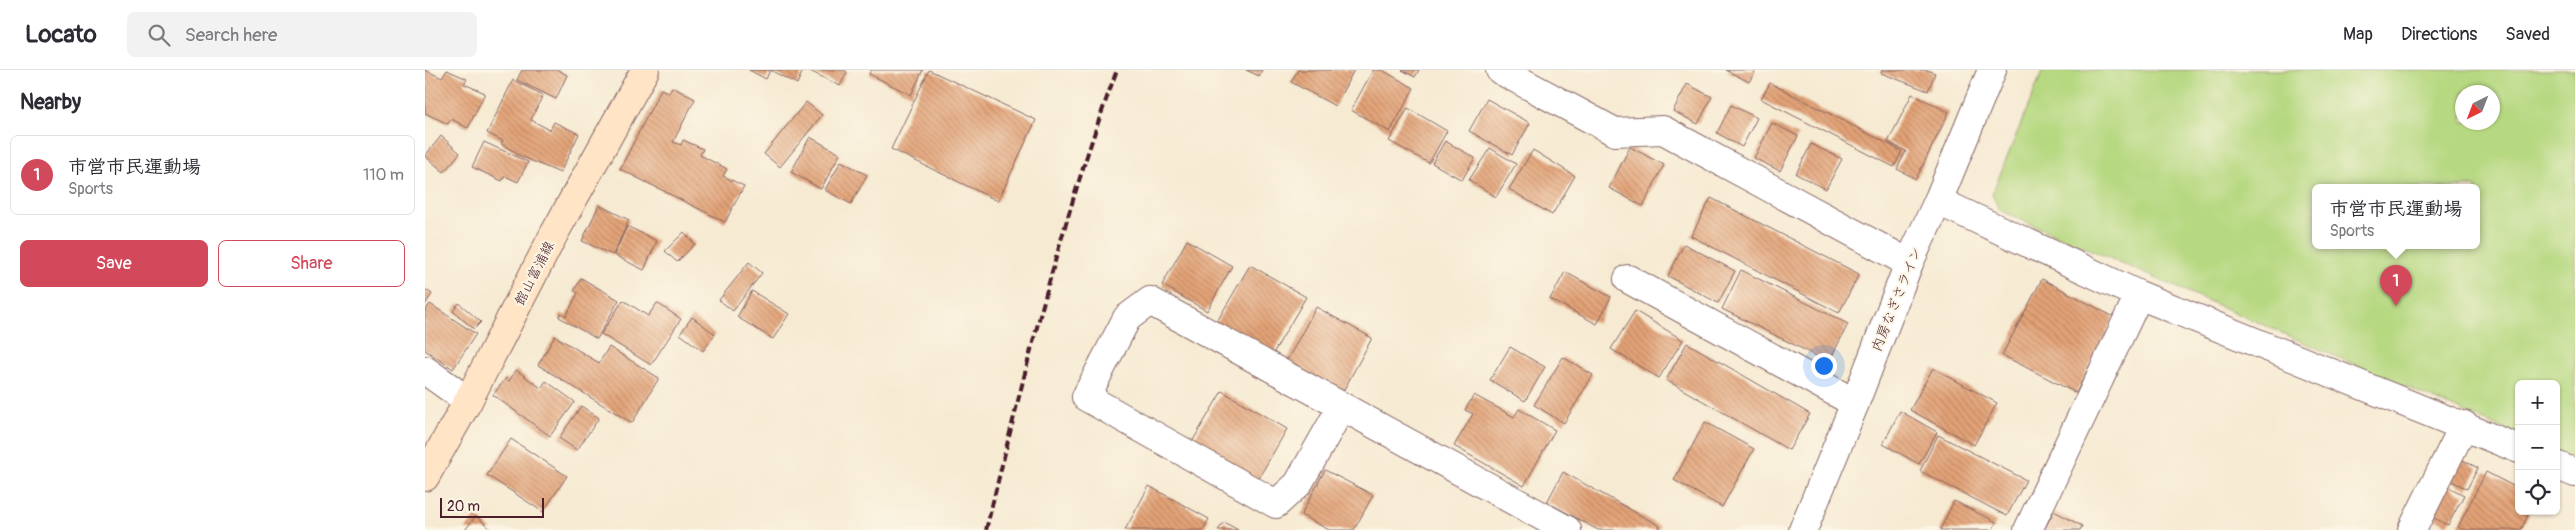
<!DOCTYPE html>
<html lang="en">
<head>
<meta charset="utf-8">
<style>
	:root { --surface:#fff; --page:#f2f2f3; --text:#2b2b33; --muted:#7c7c81; --line:#e1e1e2; --accent:#d1495b }
	body { margin:0; font-family:Pangolin,"Klee One",sans-serif; background:var(--page); color:var(--text) }
	.controls { position:absolute; right:15px; bottom:15px; display:grid; overflow:hidden; border-radius:8px; box-shadow:0 1px 4px #0004 }
	.controls button { width:45px; height:45px; display:grid; place-items:center; padding:0; border:0; border-bottom:1px solid var(--line); background:var(--surface); color:var(--text); font:25px sans-serif }
	.compass { position:absolute; left:2030px; top:15px; width:45px; height:45px; border-radius:50%; background:var(--surface); box-shadow:0 1px 4px #0004; rotate:222deg }
	.scale { position:absolute; left:15px; bottom:12px; width:104px; box-sizing:border-box; padding-left:5px; border:2px solid #4a1f2b; border-top:0; font-size:14px; line-height:18px; white-space:nowrap; color:#4a1f2b; -webkit-text-stroke:4px #fcf5e5; paint-order:stroke }
	.you { position:absolute; left:1398px; top:295px; width:18px; height:18px; margin:-12px; border:4px solid #fff; border-radius:50%; background:#1a73e8; box-shadow:0 0 0 8px #1a73e833 }
	.badge { display:grid; place-items:center; width:32px; height:32px; border-radius:50%; background:var(--accent); color:#fff; font-size:16px; font-weight:700 }
	.pin { position:absolute; translate:-50% -41px; filter:drop-shadow(0 1px 2px #0008) }
	.pin::after { content:''; position:absolute; top:26px; width:18px; height:15px; background:inherit; clip-path:polygon(0 0,100% 0,50% 100%) }
	.popup { position:absolute; left:1887px; top:114px; width:168px; height:65px; box-sizing:border-box; display:grid; place-content:center; border-radius:8px; background:var(--surface); filter:drop-shadow(0 1px 4px #0005); font-size:16px; white-space:nowrap; color:var(--muted) }
	.popup b { font-size:19px; color:var(--text) }
	.popup::after { content:''; position:absolute; left:50%; top:100%; margin-left:-10px; border:10px solid transparent; border-top-color:var(--surface) }
	.list { margin:0; padding:0; list-style:none }
	h2 { display:flex; justify-content:space-between; align-items:center; height:65px; margin:0; padding:0 20px; font-size:21px }
	h2 small { font-size:16px; font-weight:400; color:var(--muted) }
	.list li { display:grid; grid-template-columns:32px 1fr auto; gap:15px; align-items:center; box-sizing:border-box; height:80px; margin:0 10px 10px; padding:0 10px; border:1px solid var(--line); border-radius:8px }
	.list b { display:block; font-size:19px; white-space:nowrap }
	.list p { margin:0; font-size:16px; white-space:nowrap; color:var(--muted) }
	.list em { font-size:16px; font-style:normal; color:var(--muted) }
	.actions { display:flex; gap:10px; padding:15px 20px }
	.actions a { flex:1; padding:11px 0; border:1px solid var(--accent); border-radius:8px; text-align:center; font-size:18px; color:var(--accent) }
	.actions .main { background:var(--accent); color:#fff }
	.icon { flex:none; width:28px; height:28px; fill:none; stroke:currentColor; stroke-width:2; stroke-linecap:round; stroke-linejoin:round }
	.map { position:relative; flex:none; width:2150px; height:460px; overflow:hidden }
	header { display:flex; align-items:center; gap:30px; box-sizing:border-box; height:70px; padding:0 25px; background:var(--surface); border-bottom:1px solid var(--line) }
	header strong { font-size:24px }
	nav { display:flex; gap:28px; margin-inline-start:auto; font-size:18px }
	.search { width:350px; height:45px; background:var(--page); display:flex; align-items:center; gap:12px; box-sizing:border-box; padding:0 18px; border-radius:8px; color:var(--muted); font-size:19px }
	main { display:flex }
	aside { flex:1; background:var(--surface) }
	.map>svg:first-child { display:block }
</style>
</head>
<body>
<header>
<strong>Locato</strong>
<div class="search"><svg class="icon" aria-label="search" viewBox="0 0 24 24"><circle cx="10" cy="10" r="6"/><path d="M15 15l6 6"/></svg>Search here</div>
<nav><a>Map</a><a>Directions</a><a>Saved</a></nav>
</header>
<main>
<aside>
<h2>Nearby<small></small></h2>
<ul class="list">
<li><span class="badge">1</span><div><b>市営市民運動場</b><p>Sports</p></div><em>110 m</em></li>
</ul>
<div class="actions"><a class="main">Save</a><a>Share</a></div>
</aside>
<div class="map">
<svg width="2150" height="460" viewBox="0 0 2150 460">
	<defs>
		<pattern id="building-back-hatch" width="6" height="6" patternUnits="userSpaceOnUse" patternTransform="scale(1.25)"><rect width="6" height="6" fill="#e3a377"/><path d="M-1 5l2 2M0 0l6 6M5-1l2 2" fill="none" stroke="#ba8462"/></pattern>
	</defs>
	<rect width="100%" height="100%" fill="#fcf5e5"/>
	<filter id="ink" filterUnits="userSpaceOnUse"><feTurbulence type="fractalNoise" baseFrequency=".02" numOctaves="2"/><feDisplacementMap in="SourceGraphic" scale="10" xChannelSelector="R" yChannelSelector="G"/><feConvolveMatrix kernelMatrix="1 2 1 2 8 2 1 2 1" color-interpolation-filters="sRGB"/></filter>
	<filter id="wash" filterUnits="userSpaceOnUse"><feTurbulence type="fractalNoise" baseFrequency=".0096" numOctaves="4" result="noise"/><feDisplacementMap in="SourceGraphic" scale="20" xChannelSelector="R" yChannelSelector="G"/><feGaussianBlur stdDeviation="1.12" result="paint"/><feColorMatrix in="noise" values="0 0 0 0 0 0 0 0 0 0 0 0 0 0 0 0 0 1.4 0 .05"/><feComposite in="paint" operator="in"/></filter>
	<g filter="url(#wash)">
		<rect width="100%" height="100%" fill="#f6ead2"/>
		<path fill="#b6d880" stroke="#807c56" fill-rule="evenodd" d="M1618 0H2150V390L2131 382V314H2094V366L1574 140 1567 124ZM2038 22H2068V52H2038ZM1891 117H2051V175H1891Z"/>
		<g id="blocks">
			<path fill="url(#building-back-hatch)" d="M0 0 17 8 22 0 42 9 39 14 60 23 43 58 26 49 23 54 0 43Z
				M97 0H133L142 5 131 29 92 10Z
				M324 0H378L372 14 345 0 341 9Z
				M383 0H419L422 2 415 16Z
				M446 0H498L486 25 444 4Z
				M504 0 611 50 573 131 466 79Z
				M821 0H837L834 6Z
				M873 0H929L910 36 866 12Z
				M948 0H957L989 18 965 62 926 40Z
				M977 0H994L990 7Z
				M1301 0H1331L1324 12Z
				M1457 0H1502L1510 3 1503 21 1456 3Z
				M88 10 118 25 106 50 125 60 129 52 154 64 135 103 91 84V82L76 74 78 71 62 63Z
				M1345 13 1477 81 1469 97 1336 29Z
				M1262 14 1287 27 1273 54 1248 41Z
				M247 17 270 29 248 72 256 75 258 70 278 79 275 85 302 99 298 106 319 116 300 152 195 99 236 19 244 23Z
				M1487 24 1524 42 1491 109 1472 99 1481 81 1463 72Z
				M1062 29 1105 53 1087 85 1044 61Z
				M381 32 397 45 355 97 339 84Z
				M1306 35 1332 48 1317 77 1292 63Z
				M983 38 1022 61 1004 93 964 71Z
				M1347 53 1373 66 1355 101 1329 88Z
				M16 66 35 83 19 102 0 86Z
				M385 67 415 84 396 119 366 102Z
				M1020 71 1050 88 1037 110 1007 93Z
				M59 72 103 92 93 112 80 106 77 111 47 97Z
				M1386 74 1417 89 1401 119 1371 104Z
				M1205 77 1239 95 1218 136 1184 118Z
				M1065 78 1091 94 1071 127 1044 110Z
				M1108 80 1150 106 1127 145 1084 119Z
				M416 91 442 105 426 134 400 120Z
				M1286 128 1434 204 1414 243 1266 166Z
				M174 135 204 150 188 185 157 171Z
				M202 156 232 171 219 200 189 185Z
				M259 162 270 174 252 192 240 181Z
				M762 170 807 196 782 241 737 215Z
				M1259 174 1310 201 1293 233 1243 206Z
				M324 192 337 203 308 241 294 230Z
				M825 195 881 227 846 287 790 255Z
				M1316 200 1423 254 1404 292 1297 239Z
				M1140 202 1186 227 1172 254 1125 229Z
				M156 208 194 230 172 269 134 247 136 243 141 246 153 223 149 221Z
				M1617 209 1689 247 1651 323 1577 285Z
				M0 219 7 224 0 235Z
				M327 221 364 244 348 269 312 247Z
				M198 230 223 246 232 233 256 249 226 295 176 264Z
				M34 233 56 252 49 259 28 241Z
				M5 234 51 264 28 299 0 280V241Z
				M891 237 947 268 915 327 859 296Z
				M1210 241 1258 270 1234 308 1186 279Z
				M267 247 290 264 278 281 255 264Z
				M130 266 174 293 184 277 234 308 207 353 113 295Z
				M1262 273 1385 344 1364 380 1241 310Z
				M1085 277 1120 297 1100 331 1065 310Z
				M1138 287 1168 305 1139 353 1109 335Z
				M1508 298 1572 333 1549 375 1485 340Z
				M91 300 116 318 121 311 150 332 125 366 68 325 81 308 84 311Z
				M797 321 862 359 832 411 767 372Z
				M1049 325 1089 347 1094 339 1130 360 1099 416 1029 376 1048 344 1040 340Z
				M156 336 174 348 152 380 134 368Z
				M1475 341 1512 362 1494 394 1458 374Z
				M1280 352 1329 379 1297 437 1249 410Z
				M1513 365 1601 410 1582 446 1495 401Z
				M86 369 142 406 118 442 62 405Z
				M2032 387 2053 398 2042 419 2021 408Z
				M900 400 948 425 929 460H904L876 445Z
				M1138 402 1235 456 1233 460H1173L1122 432Z
				M2061 402 2094 419V441H2105L2096 460H2040L2033 457Z
				M2020 415 2039 425 2023 455 2003 445Z
				M724 416 784 449 778 460H700Z
				M1529 431 1571 452 1568 460H1515Z
				M1629 441 1657 456 1655 460H1619Z
				M51 446 67 460H40Z
				M799 452 813 460H793Z"/>
		</g>
	</g>
	<g filter="url(#ink)">
		<use href="#blocks" fill-opacity="0" stroke="#866665" stroke-width="1"/>
		<g fill="none" stroke-linecap="round" stroke-linejoin="round">
			<defs>
				<path id="minor" d="M1075 0 1190 62 1238 60 1484 193
					M1513 131 1714 225 2094 379
					M1203 209 1430 333
					M0 300 43 331
					M916 338 873 414 851 434 661 327 702 248 725 231 1142 460
					M2131 395 2150 403
					M1603 460 1714 225
					M1987 460 2039 355"/>
				<path id="tertiary" d="M1378 460 1430 333 1484 193 1513 131 1567 0"/>
				<path id="secondary" d="M0 407 43 331 129 164 220 0"/>
			</defs>
			<use href="#minor" stroke="#866665" stroke-width="30"/>
			<use href="#tertiary" stroke="#866665" stroke-width="30"/>
			<use href="#secondary" stroke="#866665" stroke-width="30"/>
			<use href="#minor" stroke="#fff" stroke-width="28"/>
			<use href="#tertiary" stroke="#fff" stroke-width="28"/>
			<use href="#secondary" stroke="#ffe4c6" stroke-width="28"/>
			<path stroke="#4a1f2b" stroke-width="4" stroke-dasharray="8 4" stroke-linecap="butt" d="M561 460C599 306 636 149 692 0"/>
		</g>
	</g>
	<g text-anchor="middle" stroke-width="4" stroke-linejoin="round" paint-order="stroke">
		<g font-size="14" fill="#4a1f2b" stroke="#fcf5e5">
			<text transform="translate(109 203) rotate(-63)" y="5">館山富浦線</text>
			<text transform="translate(1471 229) rotate(-68)" y="5">内房なぎさライン</text>
		</g>
	</g>
</svg>
<div class="controls">
<button>+</button>
<button>−</button>
<button><svg class="icon" aria-label="locate" viewBox="0 0 24 24"><circle cx="12" cy="12" r="6"/><path d="M12 2v4M12 18v4M2 12h4M18 12h4"/></svg></button>
</div>
<svg class="compass" viewBox="-18 -18 36 36"><path d="M0-13l5 13h-10z" fill="#e53935"/><path d="M0 13l5-13h-10z" fill="#7c7c81"/></svg>
<div class="scale">20 m</div>
<div class="you"></div>
<div class="pin badge" style="left:1971px;top:236px">1</div>
<div class="popup"><b>市営市民運動場</b>Sports</div>
</div>
</main>
</body>
</html>
